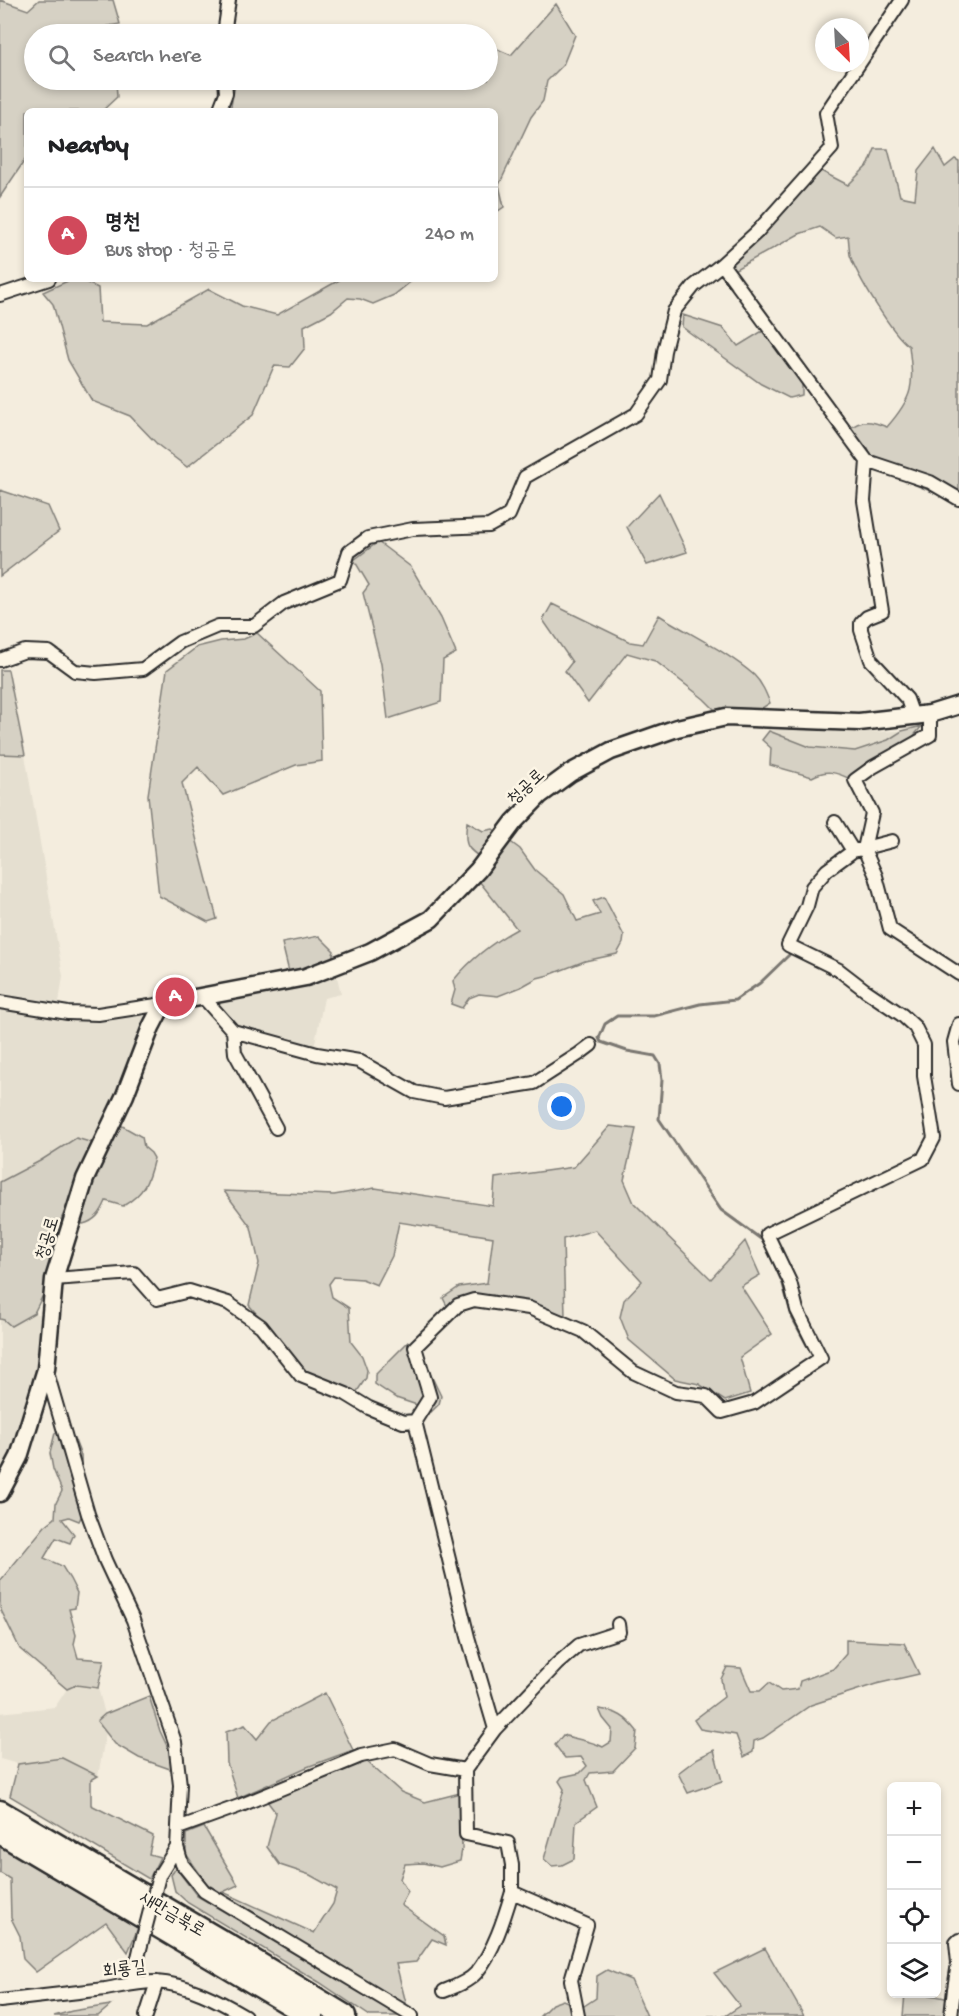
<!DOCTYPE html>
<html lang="en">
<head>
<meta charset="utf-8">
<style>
	:root { --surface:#fff; --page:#f6f6f6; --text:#202124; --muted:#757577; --line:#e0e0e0; --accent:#d1495b }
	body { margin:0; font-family:"Gochi Hand","Poor Story",sans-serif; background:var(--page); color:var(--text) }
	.controls { position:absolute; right:18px; bottom:18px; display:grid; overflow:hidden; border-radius:9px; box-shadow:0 3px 9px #0003 }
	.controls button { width:54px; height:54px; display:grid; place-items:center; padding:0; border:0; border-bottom:2px solid var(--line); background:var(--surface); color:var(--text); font:30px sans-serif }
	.compass { position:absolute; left:815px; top:18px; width:54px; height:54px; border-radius:50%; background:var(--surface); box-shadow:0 3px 9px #0003; rotate:156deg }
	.you { position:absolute; left:562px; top:1107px; width:21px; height:21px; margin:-15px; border:4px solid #fff; border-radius:50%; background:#1a73e8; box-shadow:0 0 0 9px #1a73e833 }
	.badge { display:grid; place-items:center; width:39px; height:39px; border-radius:50%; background:var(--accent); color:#fff; font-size:20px; font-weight:700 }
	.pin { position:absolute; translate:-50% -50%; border:3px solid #fff; box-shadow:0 2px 6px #0006 }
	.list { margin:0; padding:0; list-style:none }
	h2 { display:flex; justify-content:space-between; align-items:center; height:78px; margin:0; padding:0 24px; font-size:26px }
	h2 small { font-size:20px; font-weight:400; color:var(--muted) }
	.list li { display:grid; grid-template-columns:39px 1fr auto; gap:18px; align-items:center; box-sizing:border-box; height:96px; padding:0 24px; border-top:2px solid var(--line) }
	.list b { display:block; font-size:22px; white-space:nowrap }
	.list p { margin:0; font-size:20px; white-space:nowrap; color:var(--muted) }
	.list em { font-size:20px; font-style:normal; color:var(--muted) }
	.icon { flex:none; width:33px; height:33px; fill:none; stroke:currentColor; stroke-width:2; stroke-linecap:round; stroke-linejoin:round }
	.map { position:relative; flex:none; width:959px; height:2016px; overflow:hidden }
	.search { position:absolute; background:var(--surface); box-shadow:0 3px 9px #0003; left:24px; top:24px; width:474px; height:66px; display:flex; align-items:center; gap:15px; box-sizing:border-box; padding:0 21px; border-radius:33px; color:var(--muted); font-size:22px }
	.panel { position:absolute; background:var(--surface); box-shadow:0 3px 9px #0003; left:24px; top:108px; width:474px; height:174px; border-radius:9px }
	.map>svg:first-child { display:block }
</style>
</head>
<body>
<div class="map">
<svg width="959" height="2016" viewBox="0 0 959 2016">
	<rect width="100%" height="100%" fill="#f4edde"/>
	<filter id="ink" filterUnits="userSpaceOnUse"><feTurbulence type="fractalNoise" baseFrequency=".0167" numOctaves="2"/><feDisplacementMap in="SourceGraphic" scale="12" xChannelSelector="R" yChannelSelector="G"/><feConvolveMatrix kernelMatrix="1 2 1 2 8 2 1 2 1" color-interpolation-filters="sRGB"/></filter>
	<g filter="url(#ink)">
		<path fill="#e5dfd0" d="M804 726 868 732 902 731 888 740 855 751 810 747 769 731Z
			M0 754 25 755 63 976 58 1009 0 998Z
			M336 972 341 994 324 998 314 1048 235 1028 210 1000Z
			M0 1005 154 1011 111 1116 93 1143 76 1138 40 1161 0 1182Z
			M34 1313 42 1315 38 1382 6 1469 0 1479V1319L4 1320 11 1326Z
			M76 1685 98 1688 105 1714 98 1721 106 1732 98 1776 62 1758 18 1764 0 1759V1713L55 1707 67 1689Z"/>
		<path fill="#d6d1c4" stroke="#807e78" stroke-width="1.5" d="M0 0 28 10 39 0H113L120 24 108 26 110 34H34V80H116L117 97 102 111H27V157L0 197Z
			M556 4 575 35 563 65 547 81 543 101 531 117 499 185 504 207 495 213V111H230L235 85 233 80H488V45L511 55Z
			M875 149H888L900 196 915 199 918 171 935 149 945 167 955 159 959 161V503L874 468 868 448 863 450 848 430C862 418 872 421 887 427 914 396 914 386 909 346 892 334 857 276 850 255 849 249 849 242 848 236L836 238 820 227 799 234 732 271 727 264 821 171 848 185 869 164Z
			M72 279H79L98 288 100 322 147 324 209 289 242 306 277 315 341 279H414L394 295 373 304 360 299 348 298 331 312 304 326 305 348 290 367 274 366 253 415 187 467 158 445 130 416 92 401 68 360 53 304 43 292Z
			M683 315 723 328 738 346 764 330 802 379V395L789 398 761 384 682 327Z
			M0 490 48 506 59 531 0 576Z
			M659 493 687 552 647 565 627 527Z
			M378 542 411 567 441 618 456 653 443 660 441 702 388 719 381 664 363 593 369 585 354 560Z
			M552 604 630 642 643 644 659 615C689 634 728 652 754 675 762 683 766 693 770 703L756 712 731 713 724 709 716 711 704 699 655 661 627 653 588 703 565 671 572 662 543 620Z
			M257 633 320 691 322 761 296 765 223 795 198 767 182 783 217 919 208 922 159 896 148 795 167 670 197 647 221 641 244 639Z
			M0 670H8L25 755 0 754Z
			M922 726 911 739 850 779C836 772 826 769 812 777L770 765 771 748 762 740 769 731 810 747 855 751 888 740 902 731Z
			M467 822 483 831 493 829 520 849 535 870 564 894 577 921 600 914 593 901 604 897 624 936 623 943 617 954 585 961 549 975 537 978 521 987 498 996 479 994 469 998 462 1008 451 1004 455 990 453 981C471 959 493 942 517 929L479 881 490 864C468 849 463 849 467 822Z
			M319 936 334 951 327 975 289 972 282 943Z
			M117 1123 142 1137 144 1147 151 1153 154 1158C148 1182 145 1193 123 1206L106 1201C101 1213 95 1221 83 1224L79 1221 80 1210Z
			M610 1126 636 1129 624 1180 634 1203 711 1279 745 1241 760 1275 741 1286 772 1334 740 1357 750 1393 725 1401 699 1384 675 1379 629 1340 620 1317 624 1300 642 1281 595 1230 563 1239 565 1316 493 1295 447 1306 443 1298 459 1287 487 1283 493 1237 399 1222 392 1256 377 1285 362 1279 334 1277 329 1284 332 1297 349 1308 351 1342 362 1356 367 1370 366 1378 356 1393 308 1374 249 1305 259 1263 251 1227 224 1191 334 1195 375 1188 493 1206 495 1178 574 1167Z
			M76 1138 93 1143 61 1220 65 1226 50 1281 34 1313 11 1326 4 1320 0 1319V1182L40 1161Z
			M408 1342 413 1358 427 1367 441 1396 439 1404 431 1412 429 1409 396 1398 375 1384V1375Z
			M55 1433 74 1438 81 1456 82 1475 83 1513 79 1521 69 1517 62 1519 74 1534 70 1543 56 1538 44 1558 62 1566 70 1579 77 1593 75 1608 69 1609 76 1635 74 1644 78 1658 104 1660 98 1688 76 1685 67 1689 20 1649 0 1608V1581L45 1526 55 1518 56 1503 62 1491 53 1469 50 1453Z
			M846 1640 904 1643 919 1674 876 1684 811 1705 763 1738 754 1741 753 1752 744 1757 736 1735 700 1729 694 1720 724 1697 721 1679 727 1667 741 1668 751 1691H760L769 1683 781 1691 798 1689 800 1681 833 1669 846 1654Z
			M325 1693 353 1750 307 1767 238 1798 227 1763 226 1732 245 1725 257 1739 271 1721Z
			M149 1696 160 1731 174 1761 170 1769 139 1758 115 1744 97 1721 105 1714Z
			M599 1709C617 1711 626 1717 637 1731L635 1748 613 1771 590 1773 586 1780 597 1807 576 1822 574 1859 562 1865 552 1866 544 1859 564 1789 559 1781 562 1777 580 1773 587 1766 581 1757 565 1758 555 1745 563 1735C577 1740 590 1740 603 1747L611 1742 612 1729 603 1718Z
			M714 1750 722 1781 688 1793 678 1773 698 1758Z
			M62 1758 98 1776 91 1780V1805L153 1836 149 1854 160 1857 149 1879 10 1796 18 1764Z
			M364 1759 401 1792 425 1802 460 1793 462 1849 460 1861 440 1867 423 1863 405 1864 400 1879 408 1892 401 1905 444 1936 446 1945 432 1939 416 1962 396 1964 407 2007 207 1884 186 1854V1834L204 1827 238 1885 223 1892 314 1933 333 1904 337 1890 310 1875 280 1865 267 1847 276 1813 267 1801Z
			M0 1847 138 1928 128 1952 106 1922 36 1972 23 1959 20 1936 11 1918 10 1879 0 1873Z
			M176 1868 197 1896 403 2016H370L319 1982 188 1903 175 1891 171 1875Z
			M765 1948 804 2016H708H725L740 2006 714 1973Z
			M607 1970 631 1980 647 2016H540L552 2004 563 2000 581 2008 596 1998 597 1976Z
			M905 1994C921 1994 944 1995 957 2003L959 2016H903Z
			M111 2005 98 2016H54L72 2011Z"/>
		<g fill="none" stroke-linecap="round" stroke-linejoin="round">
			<path stroke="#7a7771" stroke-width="3" d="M789 955 760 983 735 1000 700 1004 654 1016H617L605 1024 599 1038 601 1042 627 1051 655 1056 660 1064 662 1080 659 1119 721 1210 765 1242 783 1284 792 1317 807 1345"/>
			<defs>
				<path id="street" d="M224 34 229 0
					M219 111 226 93 225 80
					M722 264 757 232 832 148 826 113 902 0
					M0 295 49 279
					M867 461 930 482 959 499
					M0 660 25 651 49 652 75 671 96 673 143 669 180 642 218 626H254L284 603 340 580 349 552 368 538 413 529 489 526 509 515 525 477 636 414 660 380 664 351 674 311 694 286 722 264 867 461 864 501 882 611 867 617 861 623V630L871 660 907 699 913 716
					M930 714V735L873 767 855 780 872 813 864 849 876 876 890 929 959 974
					M835 822 853 851 892 841
					M203 997 233 1031 317 1054 359 1061 414 1092 444 1098 534 1083 579 1054 591 1045
					M0 1002 68 1013 98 1014 163 1004
					M959 1024 954 1042 959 1084
					M233 1031 235 1053 276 1128
					M54 1279 134 1273 157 1299 189 1291 228 1303 261 1326 301 1376 346 1394 369 1408 403 1422 415 1421
					M46 1369 88 1514 105 1560 133 1620 175 1742 180 1785 177 1847 182 1864 204 1891 412 2016
					M495 1729 468 1637 415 1421 430 1397 415 1347 458 1305 474 1300 529 1308 583 1331 633 1372 676 1392 706 1396 722 1412 754 1403 821 1358 797 1310 790 1282 767 1234 923 1159 934 1138 924 1076V1045L915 1027 902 1015 865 990 839 970 788 945 807 906 812 887 827 870 853 851
					M465 1770 495 1729 557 1664 579 1645 619 1632 618 1624
					M178 1828 239 1806 361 1756 395 1749 430 1764 465 1770 466 1834 508 1843 512 1865V1892L587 1925 571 1980 578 2016
					M159 1876 177 1847
					M132 1983 140 1949
					M954 1989 958 1963 956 1943 959 1940
					M444 1991C454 1987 468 1982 476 1973 494 1951 504 1919 512 1892
					M0 2001C35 1997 70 1993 105 1989 122 1986 138 1982 156 1982 187 1984 218 2000 245 2016
					M146 2016 157 1982
					M951 2016 954 1989H959"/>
				<path id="secondary" d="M0 1493 19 1457 46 1369 54 1279 85 1179 125 1095 151 1027 163 1004 306 977 370 952 431 919 478 870 514 822 540 795 570 773 611 751 677 728 726 717 859 722 930 714 959 705"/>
				<path id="highway" d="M0 1812 227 1945 344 2016
					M0 1832 311 2016"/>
			</defs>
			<use href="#street" stroke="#2b2b2b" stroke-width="16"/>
			<use href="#secondary" stroke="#2b2b2b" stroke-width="21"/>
			<use href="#highway" stroke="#2b2b2b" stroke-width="27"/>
			<use href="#street" stroke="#fcf5e5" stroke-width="12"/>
			<use href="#secondary" stroke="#fcf5e5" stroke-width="16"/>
			<use href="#highway" stroke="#fcf5e5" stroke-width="22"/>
			<defs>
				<path id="street-bridge" d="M140 1949 159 1876"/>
			</defs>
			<use href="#street-bridge" stroke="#2b2b2b" stroke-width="16" stroke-linecap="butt"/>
			<use href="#street-bridge" stroke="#fcf5e5" stroke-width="12"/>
		</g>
	</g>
	<g text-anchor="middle" stroke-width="5" stroke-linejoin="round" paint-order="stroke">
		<g font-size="18" fill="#2b2b2b" stroke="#fcf5e5">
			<text transform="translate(525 786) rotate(-43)" y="6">청공로</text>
			<text transform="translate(46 1238) rotate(-73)" y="6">청공로</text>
			<text transform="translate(173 1913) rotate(30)" y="6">새만금북로</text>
			<text transform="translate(124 1968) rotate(-7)" y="6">회룡길</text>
		</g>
	</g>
</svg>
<div class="controls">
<button>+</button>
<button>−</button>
<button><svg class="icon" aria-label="locate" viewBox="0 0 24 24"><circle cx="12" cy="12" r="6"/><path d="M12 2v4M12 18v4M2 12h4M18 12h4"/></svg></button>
<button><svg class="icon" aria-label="layers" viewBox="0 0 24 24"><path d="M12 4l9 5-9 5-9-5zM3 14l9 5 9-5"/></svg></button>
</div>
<svg class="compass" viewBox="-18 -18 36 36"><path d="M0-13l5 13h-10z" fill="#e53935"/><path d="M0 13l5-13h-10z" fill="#757577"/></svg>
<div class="you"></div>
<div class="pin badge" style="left:175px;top:997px">A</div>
<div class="search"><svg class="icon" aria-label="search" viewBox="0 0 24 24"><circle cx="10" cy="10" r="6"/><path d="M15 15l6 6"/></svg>Search here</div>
<section class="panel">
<h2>Nearby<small></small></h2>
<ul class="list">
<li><span class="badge">A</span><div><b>명천</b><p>Bus stop · 청공로</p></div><em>240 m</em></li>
</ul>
</section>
</div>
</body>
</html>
